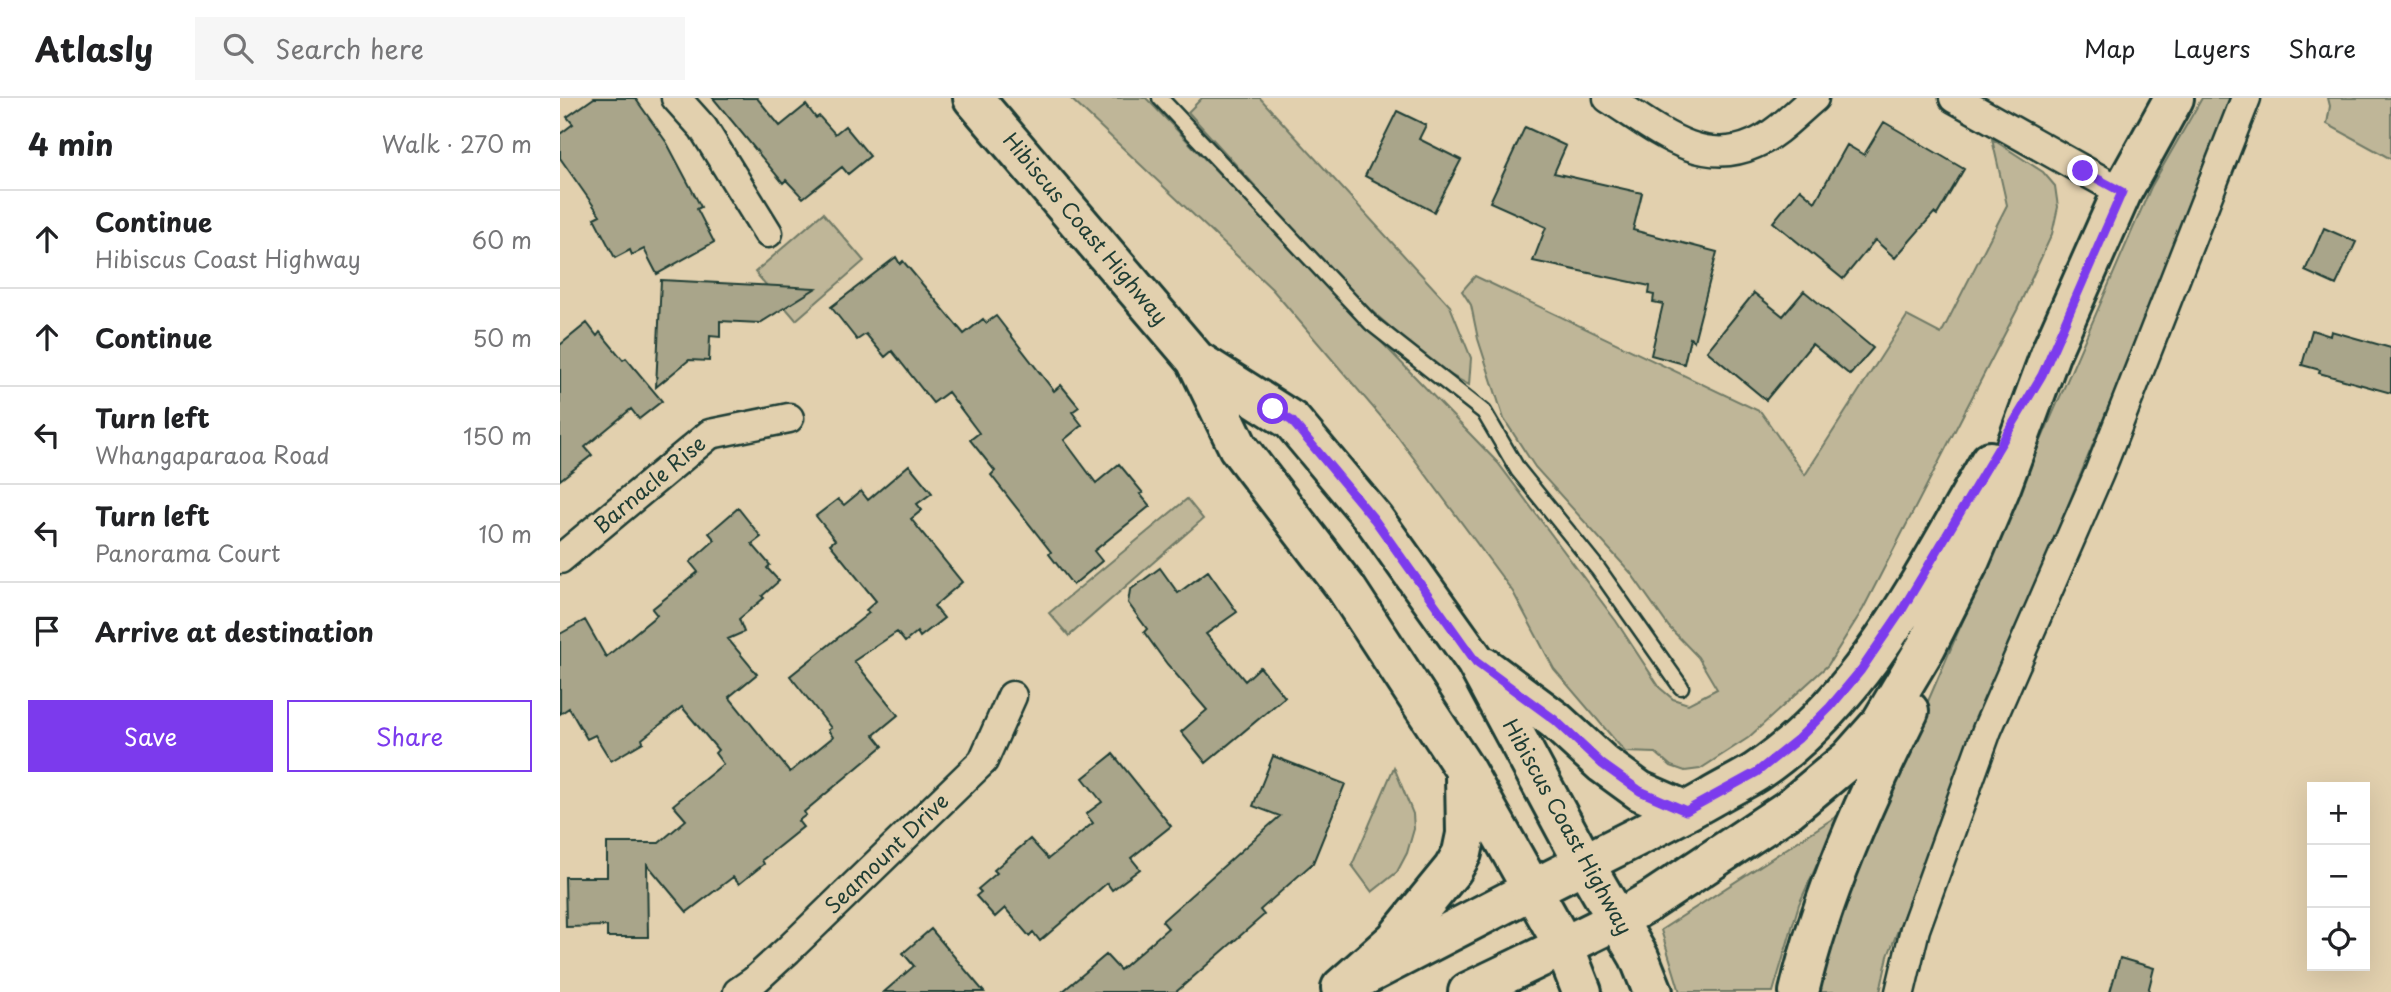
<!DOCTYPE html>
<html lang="en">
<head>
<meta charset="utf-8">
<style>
	:root { --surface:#fff; --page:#f6f6f6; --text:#202124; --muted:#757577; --line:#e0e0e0; --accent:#7c3aed }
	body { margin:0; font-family:"Playpen Sans",sans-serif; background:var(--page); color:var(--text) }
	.controls { position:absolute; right:21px; bottom:21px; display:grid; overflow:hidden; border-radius:0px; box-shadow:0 7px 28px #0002 }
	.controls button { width:63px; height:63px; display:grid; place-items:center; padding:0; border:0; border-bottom:2px solid var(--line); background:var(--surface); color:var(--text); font:35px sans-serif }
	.stop { position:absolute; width:21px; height:21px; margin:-16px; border:5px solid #7c3aed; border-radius:50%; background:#fff }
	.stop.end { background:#7c3aed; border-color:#fff; box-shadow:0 2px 7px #0008 }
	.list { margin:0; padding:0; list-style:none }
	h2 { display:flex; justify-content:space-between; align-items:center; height:91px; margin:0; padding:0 28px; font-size:30px }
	h2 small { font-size:23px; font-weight:400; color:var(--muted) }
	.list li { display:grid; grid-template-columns:46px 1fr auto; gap:21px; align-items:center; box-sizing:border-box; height:98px; padding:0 28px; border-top:2px solid var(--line) }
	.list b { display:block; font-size:26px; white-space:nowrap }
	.list p { margin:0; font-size:23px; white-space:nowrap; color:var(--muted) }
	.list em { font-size:23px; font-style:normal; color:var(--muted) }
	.actions { display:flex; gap:14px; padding:21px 28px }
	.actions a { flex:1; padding:16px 0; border:2px solid var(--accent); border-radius:0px; text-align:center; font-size:24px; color:var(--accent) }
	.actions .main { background:var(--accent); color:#fff }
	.icon { flex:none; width:38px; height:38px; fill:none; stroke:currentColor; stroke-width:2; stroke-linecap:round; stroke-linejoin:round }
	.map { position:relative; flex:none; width:1831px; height:894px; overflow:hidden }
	header { display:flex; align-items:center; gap:42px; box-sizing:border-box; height:98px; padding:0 35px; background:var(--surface); border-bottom:2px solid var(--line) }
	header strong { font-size:33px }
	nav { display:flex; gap:38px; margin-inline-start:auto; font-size:24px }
	.search { width:490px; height:63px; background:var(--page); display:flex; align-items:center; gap:18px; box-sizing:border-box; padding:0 24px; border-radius:0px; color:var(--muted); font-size:26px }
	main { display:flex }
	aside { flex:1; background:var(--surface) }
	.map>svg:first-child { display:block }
</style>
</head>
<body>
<header>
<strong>Atlasly</strong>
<div class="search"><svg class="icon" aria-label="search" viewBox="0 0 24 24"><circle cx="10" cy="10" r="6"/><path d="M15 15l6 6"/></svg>Search here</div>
<nav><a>Map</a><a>Layers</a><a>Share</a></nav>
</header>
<main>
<aside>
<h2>4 min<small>Walk · 270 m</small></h2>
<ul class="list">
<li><svg class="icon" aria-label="ahead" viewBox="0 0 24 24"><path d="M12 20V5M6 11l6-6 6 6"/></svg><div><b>Continue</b><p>Hibiscus Coast Highway</p></div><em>60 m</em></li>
<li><svg class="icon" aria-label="ahead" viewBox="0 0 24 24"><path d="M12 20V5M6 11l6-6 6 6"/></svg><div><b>Continue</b></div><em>50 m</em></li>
<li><svg class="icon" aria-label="left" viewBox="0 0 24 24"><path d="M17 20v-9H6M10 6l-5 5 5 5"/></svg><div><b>Turn left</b><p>Whangaparaoa Road</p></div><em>150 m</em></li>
<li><svg class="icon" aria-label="left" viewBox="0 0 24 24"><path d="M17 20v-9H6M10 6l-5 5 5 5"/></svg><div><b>Turn left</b><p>Panorama Court</p></div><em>10 m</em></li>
<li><svg class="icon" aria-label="arrive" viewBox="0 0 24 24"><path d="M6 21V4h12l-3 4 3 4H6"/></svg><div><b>Arrive at destination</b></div></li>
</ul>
<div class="actions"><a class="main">Save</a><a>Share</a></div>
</aside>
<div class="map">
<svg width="1831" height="894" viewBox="0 0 1831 894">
	<rect width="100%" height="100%" fill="#e2d0ae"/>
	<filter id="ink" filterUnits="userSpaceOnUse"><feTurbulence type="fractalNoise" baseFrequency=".0143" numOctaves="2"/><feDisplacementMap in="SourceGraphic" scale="14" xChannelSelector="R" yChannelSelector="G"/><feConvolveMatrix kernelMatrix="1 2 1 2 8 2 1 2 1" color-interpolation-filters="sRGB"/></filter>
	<g filter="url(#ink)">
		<path fill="#bfb698" stroke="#6f7a66" stroke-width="2" d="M510 0H586L938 365 1056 523 1100 590 1113 601 1128 606 1157 591 1138 559 1109 529 1070 474 975 369 944 321 918 241 911 207 902 193 915 178 1201 314 1245 377 1347 218 1381 236 1447 107 1432 41 1483 74 1495 88 1498 109 1492 136 1457 212 1303 511 1268 567 1188 640 1140 671 1125 673 1111 668 1096 655 1065 654 994 571 953 494 835 335 712 191Z
			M642 0H700L890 208 911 260 909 287 877 270 797 200 628 14Z
			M1642 0H1675L1403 663 1328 858 1320 894H1254L1262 858 1349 647 1591 89Z
			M1768 0H1831V61L1767 26 1770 8Z
			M263 115 304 163 236 222 195 174Z
			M627 401 643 421 509 538 489 515Z
			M834 669 853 716 854 731 847 755 837 774 812 794 792 767Z
			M1280 716 1239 806 1213 894H1120L1101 832Z"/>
		<path fill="#a9a58a" stroke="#1f3d34" stroke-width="2" d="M34 0H75L107 45 141 109 137 111 154 144 97 176 84 151 72 157 70 152 55 160 34 120 40 117 0 60V36L13 26 7 19Z
			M153 0H197L220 28 246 7 256 20 259 18 275 36 285 28 310 58 288 76 282 69 243 100 226 82 223 85Z
			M837 13 866 27 859 41 901 62 874 114 805 78Z
			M1324 24 1404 71 1377 117 1374 115 1335 160 1315 142 1283 181 1213 124 1240 91 1255 104 1287 47 1304 57Z
			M965 29 1006 48 994 75 1082 95 1073 132 1157 154 1134 243 1130 240 1124 266 1091 257 1103 206 1093 204 1094 197 1089 196 1090 188 973 163 986 129 930 104Z
			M1764 130 1796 144 1776 187 1745 173Z
			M336 159 340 166 343 163 404 236 423 221 426 225 436 218 494 293 501 287 519 309 512 314 522 327 504 342 536 385 559 366 583 395 580 396 590 408 534 453 542 463 513 487 489 456 491 454 431 377 435 373 410 342 419 335 388 294 373 305 332 253 325 259 306 236 297 242 271 209Z
			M101 182 256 190 200 225 160 223V239L150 238 149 263 129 262 96 289Z
			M1244 193 1313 250 1290 277 1252 246 1206 302 1147 253 1194 195 1223 218Z
			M27 225 37 238 40 234 63 262 66 260 102 303 79 321 71 311 25 349 32 357 0 382V247Z
			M1752 232 1770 238 1771 233 1831 250V295L1759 275 1760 272 1742 267Z
			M349 367 372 395 357 406 362 412 351 421 402 484 374 508 384 520 360 539 357 534 345 544 337 534 294 563 338 617 314 637 323 648 244 714 246 717 238 723 243 729 202 762 204 766 179 786 173 779 127 814 87 766 88 839H47V828L6 829 5 779H47V745H99L126 722 113 707 163 666 155 655 158 652 122 609 82 641 83 644 51 663 35 637 27 641 9 610 0 616V536L25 522 46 559 97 517 92 511 138 474 130 464 155 442 149 435 178 410 201 439 192 446 210 467 207 470 219 483 202 498 204 500 179 521 184 534 168 541 197 576 169 599 230 674 273 639 268 632 271 630 230 578 309 515 306 512 316 503 270 446 275 442 256 418 278 401 284 407 301 393 308 402Z
			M600 470 618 495 648 473 677 514 646 536 685 583 700 569 725 599 646 665 621 634 647 612 607 566 584 534 587 531 568 505 570 492Z
			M553 656 611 728 571 760 580 771 552 792 547 785 480 843 473 834 469 838 445 810 435 819 416 798 421 794 418 791 437 775 434 772 470 741 488 761 533 725 526 716 542 704 523 680Z
			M713 658 785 686 753 765 700 812 704 817 616 894H502L546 857 560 872 608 830 602 823 720 718 693 708Z
			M371 831 424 894H324L354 868 343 855Z
			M1560 860 1594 870 1588 894H1550Z"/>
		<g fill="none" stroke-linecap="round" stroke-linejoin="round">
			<defs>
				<path id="lane" d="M600 0 811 225 924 314 958 372 1038 471 1121 589"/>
				<path id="street" d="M116 0 143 30 208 135
					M1048 0C1093 28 1139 71 1194 46 1216 37 1236 15 1254 0
					M1394 0 1562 94
					M0 461 150 336 229 320
					M178 894 194 883 228 852 423 663 452 598
					M1340 894 1355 831 1427 632 1539 375 1686 0"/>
				<path id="secondary" d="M804 878 971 792
					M908 894 1004 848"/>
				<path id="primary" d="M413 0 636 262 678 349 786 490 905 672 1004 848 1022 894
					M636 262 732 323 814 421 916 564 1024 765 1079 859 1093 894
					M924 569 995 622 1043 666 1080 693 1126 713
					M971 792C1031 761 1092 733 1150 700 1165 691 1182 683 1196 674 1305 601 1366 472 1430 363
					M1004 848 1059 821 1092 802 1229 711 1289 661 1320 626 1366 549 1410 462 1441 389 1491 254 1562 94 1614 0
					M781 890 835 842 893 771 902 755 906 736 905 677
					M1239 894C1261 799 1306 700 1349 613"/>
			</defs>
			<use href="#lane" stroke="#1f3d34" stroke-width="19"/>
			<use href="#street" stroke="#1f3d34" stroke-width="33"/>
			<use href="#secondary" stroke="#1f3d34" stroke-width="44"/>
			<use href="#primary" stroke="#1f3d34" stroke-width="44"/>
			<use href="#lane" stroke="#e2d0ae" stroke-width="14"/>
			<use href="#street" stroke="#e2d0ae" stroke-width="28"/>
			<use href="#secondary" stroke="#e2d0ae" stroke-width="38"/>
			<use href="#primary" stroke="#e2d0ae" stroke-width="38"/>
		</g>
	</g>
	<g fill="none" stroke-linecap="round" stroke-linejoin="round" filter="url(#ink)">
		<path stroke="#7c3aed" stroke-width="9" d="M713 311 732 323 814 421 916 564 995 622 1042 666 1080 693 1126 713 1197 674 1238 641 1270 609 1301 572 1342 512 1482 277 1562 94 1523 73"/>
	</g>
	<g text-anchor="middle" stroke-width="5" stroke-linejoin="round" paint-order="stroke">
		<g font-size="21" fill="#1f3d34" stroke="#e2d0ae">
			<text transform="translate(525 131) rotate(50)" y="7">Hibiscus Coast Highway</text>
			<text transform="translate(90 387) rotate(-40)" y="7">Barnacle Rise</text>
			<text transform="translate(1007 729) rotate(61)" y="7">Hibiscus Coast Highway</text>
			<text transform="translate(327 756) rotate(-44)" y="7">Seamount Drive</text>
		</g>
	</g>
</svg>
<div class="controls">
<button>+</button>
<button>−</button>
<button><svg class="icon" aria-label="locate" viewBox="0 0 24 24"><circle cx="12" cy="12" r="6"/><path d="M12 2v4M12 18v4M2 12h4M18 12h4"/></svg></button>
</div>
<div class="stop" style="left:713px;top:311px"></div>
<div class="stop end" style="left:1523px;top:73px"></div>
</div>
</main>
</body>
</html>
